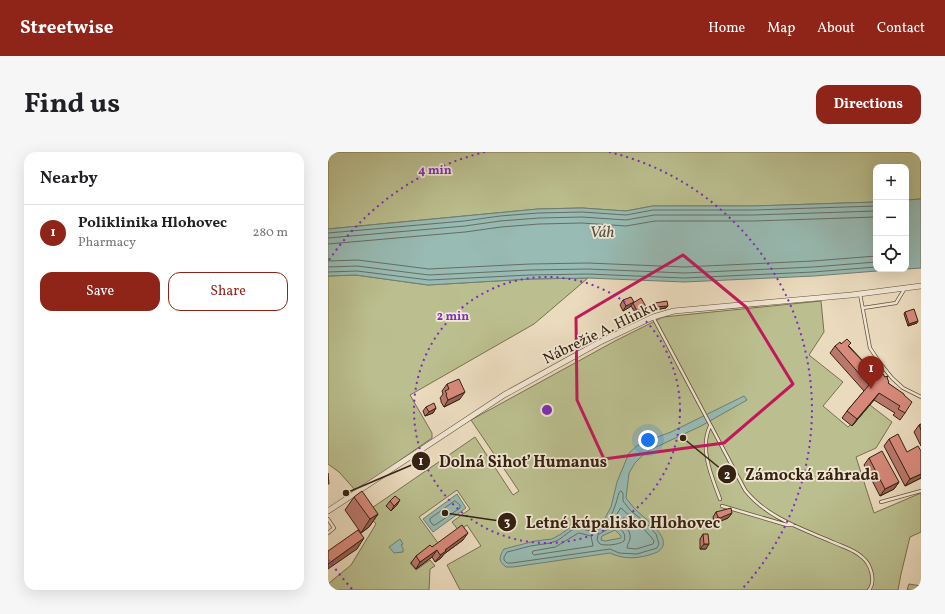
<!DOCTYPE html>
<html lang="en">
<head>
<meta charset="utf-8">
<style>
	:root { --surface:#fff; --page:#f6f6f6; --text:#202124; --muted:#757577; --line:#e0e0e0; --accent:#8f2418 }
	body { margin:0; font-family:Vollkorn,serif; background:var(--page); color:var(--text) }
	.controls { position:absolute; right:12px; top:12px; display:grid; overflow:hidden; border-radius:8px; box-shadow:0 4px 16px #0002 }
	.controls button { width:36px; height:36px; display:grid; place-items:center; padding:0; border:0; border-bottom:1px solid var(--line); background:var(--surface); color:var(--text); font:20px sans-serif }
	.you { position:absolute; left:320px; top:288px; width:14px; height:14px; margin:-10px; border:3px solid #fff; border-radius:50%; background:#1a73e8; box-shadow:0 0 0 6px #1a73e833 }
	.badge { display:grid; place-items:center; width:26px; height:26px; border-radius:50%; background:var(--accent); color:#fff; font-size:13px; font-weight:700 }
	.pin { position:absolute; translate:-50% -33px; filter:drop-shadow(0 1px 2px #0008) }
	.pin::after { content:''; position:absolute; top:21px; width:14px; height:12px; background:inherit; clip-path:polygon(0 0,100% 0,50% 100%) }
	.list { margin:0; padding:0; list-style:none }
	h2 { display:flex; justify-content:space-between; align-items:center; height:52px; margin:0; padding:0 16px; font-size:17px }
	h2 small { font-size:13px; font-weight:400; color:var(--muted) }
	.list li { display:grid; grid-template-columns:26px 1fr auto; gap:12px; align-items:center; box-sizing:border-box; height:56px; padding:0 16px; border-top:1px solid var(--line) }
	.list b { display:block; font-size:15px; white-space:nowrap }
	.list p { margin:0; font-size:13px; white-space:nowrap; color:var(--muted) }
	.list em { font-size:13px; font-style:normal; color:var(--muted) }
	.actions { display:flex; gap:8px; padding:12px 16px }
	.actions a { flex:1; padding:9px 0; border:1px solid var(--accent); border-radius:12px; text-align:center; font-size:14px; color:var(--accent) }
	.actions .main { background:var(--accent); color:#fff }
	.icon { flex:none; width:22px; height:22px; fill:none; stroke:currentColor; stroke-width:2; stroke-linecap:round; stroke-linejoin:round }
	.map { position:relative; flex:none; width:593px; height:438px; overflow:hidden; border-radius:12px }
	header { display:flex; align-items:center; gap:24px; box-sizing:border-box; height:56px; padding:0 20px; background:var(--accent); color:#fff }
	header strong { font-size:19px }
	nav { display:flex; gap:22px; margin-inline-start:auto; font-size:14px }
	.intro { display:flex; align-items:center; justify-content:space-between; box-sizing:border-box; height:96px; padding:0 24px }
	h1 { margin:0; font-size:28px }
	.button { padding:10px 18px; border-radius:12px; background:var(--accent); color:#fff; font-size:14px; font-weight:700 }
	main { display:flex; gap:24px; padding:0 24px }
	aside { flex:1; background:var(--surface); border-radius:12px; box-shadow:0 4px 16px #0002 }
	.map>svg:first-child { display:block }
</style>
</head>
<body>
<header>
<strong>Streetwise</strong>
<nav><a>Home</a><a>Map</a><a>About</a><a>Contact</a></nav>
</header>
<div class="intro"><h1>Find us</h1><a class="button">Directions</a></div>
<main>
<aside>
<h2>Nearby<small></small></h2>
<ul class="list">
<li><span class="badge">1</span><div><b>Poliklinika Hlohovec</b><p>Pharmacy</p></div><em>280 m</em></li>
</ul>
<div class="actions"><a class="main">Save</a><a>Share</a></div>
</aside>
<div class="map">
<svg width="593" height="438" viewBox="0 0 593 438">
	<rect width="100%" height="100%" fill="#ebdbbe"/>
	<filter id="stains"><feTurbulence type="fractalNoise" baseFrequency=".005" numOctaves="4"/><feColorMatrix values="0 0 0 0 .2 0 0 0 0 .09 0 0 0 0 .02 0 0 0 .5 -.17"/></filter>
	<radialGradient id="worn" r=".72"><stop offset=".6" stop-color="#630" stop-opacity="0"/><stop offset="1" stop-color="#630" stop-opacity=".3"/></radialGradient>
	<path fill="#bbbf8f" stroke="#787050" d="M0 0H593V47L578 48V15H548V50L426 54H325L298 59 254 56 210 57 0 77Z
		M28 123 100 133 202 127 260 126 206 172 82 243 104 281V286L28 339 11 320 0 312V124Z
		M493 149 496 180 481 203 515 230 495 254 520 275 542 253 564 270 548 296 528 305 546 361 593 341V380L582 385 573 422 570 438H132L119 413 153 394 139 373 131 379 124 370 142 357 129 338 91 365 110 391 82 411 88 418 102 408 107 414 102 417 101 438H0V432L23 413 48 372 38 360 147 285 185 343 191 339 143 268 287 189 335 165Z
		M581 432 593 434V438H579Z"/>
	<path fill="#98bbb4" stroke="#707e73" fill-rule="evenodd" d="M593 47V116L578 117V48Z
		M548 50V117H574L486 124 356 130 260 126 202 127 100 133 28 123 0 124V77L210 57 254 56 298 59 325 54H426Z
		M416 244 419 248 373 274 324 297 315 303 307 311 301 321 298 346C301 349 303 353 306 356 313 364 346 386 332 398 329 401 324 402 321 403 307 407 295 407 282 401L185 415H178C170 409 171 405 176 397L207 389 224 387 233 382 244 374 251 372 260 374 270 373 276 368 283 355 289 330 301 301 310 293 324 287 343 280ZM287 378 293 384V386L277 389 273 388 274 384Z
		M129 342 138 356 105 380 95 367Z
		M72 387 75 392 73 393 75 396V400L66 401 61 395Z"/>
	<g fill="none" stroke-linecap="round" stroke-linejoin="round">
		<path stroke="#666e62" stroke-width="1" d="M0 81 136 69 172 64 210 61 254 60 298 63 325 58H426L548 54
			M0 86 137 74 172 69 211 66 254 65 298 68 326 63H426L548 59
			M0 92 137 80 173 75 211 72 254 71 298 74 327 69H426L548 65
			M0 109 30 108 101 117 202 112 260 111 356 115 485 109 548 104
			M0 115 29 114 101 123 202 118 260 117 356 121 485 115 548 110
			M0 120 29 119 101 128 202 123 260 122 356 126 485 120 548 115
			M293 339 295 341V349L303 359 318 371 328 382 331 392 329 396 309 402 291 401 282 397 184 411H179L176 408V405L179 400C189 398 199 394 209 393 214 392 220 392 225 390 233 388 238 381 246 377 252 374 257 379 264 379 282 377 287 354 291 341Z
			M127 349 132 353V356L107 373H105L102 369V367Z
			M293 356 314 375 324 386 326 389 325 392 308 397 299 396C299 393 301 391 302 387 304 376 293 372 286 368Z
			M286 374C293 375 299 382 296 389 290 393 278 394 272 392L269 388 270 383Z
			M251 381 263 384 265 394 206 403 204 401 205 399 227 395Z"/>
		<defs>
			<path id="lane" d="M532 142 542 196 552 211 564 226 575 236 593 245
				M535 156 568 151 577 136
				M325 165 417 338C439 366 475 377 507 391 516 395 527 398 534 405 543 412 548 429 541 438
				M382 274C371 297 384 325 392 347
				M553 350 593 339
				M394 354 459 373H465
				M0 367 6 376 0 381"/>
			<path id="street" d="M0 359 176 243 272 190 325 165 346 159 523 143 593 134"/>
		</defs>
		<use href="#lane" stroke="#62503c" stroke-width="4"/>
		<use href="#street" stroke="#62503c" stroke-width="6"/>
		<use href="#lane" stroke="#f2e8d5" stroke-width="2.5"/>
		<use href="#street" stroke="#f2e8d5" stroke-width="5"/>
	</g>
	<path fill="#ba776b" stroke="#352211" d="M295 148 306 150 318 160 310 165 303 154 295 159 292 153Z
		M327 151 338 156 326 158 325 153Z
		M577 160 589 171 580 174 576 162Z
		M513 192 521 194 549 224 557 225 559 226 560 231 576 243 577 261 572 268 565 263 567 261 546 248 524 274 514 266 519 259 536 239 502 201 507 194Z
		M119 232 132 247 116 255 113 250V248L112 246 115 242 114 239Z
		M98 255 108 256 105 261 97 264 95 259Z
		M593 272V294L586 280 591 273Z
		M561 287 593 326 577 334 556 294Z
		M541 306 571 330 566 337 552 344 536 313Z
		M26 345 50 362 41 375 33 381 17 358Z
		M62 349 69 353 63 359 58 354Z
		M388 360 404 361 400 366 388 371 386 370 385 365Z
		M375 382 378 397H372V387Z
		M135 388 116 402 113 406 107 410 104 405 88 417 83 411 88 404 104 395Z"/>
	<path fill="#976157" stroke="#352211" d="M306 150 302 155 295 159 298 154Z
		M340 154 338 156 326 158 327 155Z
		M320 158 318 160 310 165 311 163Z
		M590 169 589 171 580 174 581 172Z
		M137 240 132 247 116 255 120 248Z
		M551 241 546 248 524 274 529 267Z
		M108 256 105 261 97 264 101 260Z
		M593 322V326L577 334 582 327Z
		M571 330 566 337 552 344 557 337Z
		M72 348 69 353 63 359 66 354Z
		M404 361 400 366 388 371 386 370 390 365Z
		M50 362 41 375 33 381 42 367Z
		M140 381 135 388 116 402 113 406 107 410 117 398Z
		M36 386 29 397 0 417V412Z
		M376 392H381L378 397H372Z
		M109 398 104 405 88 417 92 410Z"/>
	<path fill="#d88a7c" stroke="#352211" d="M303 145 306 150 298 154 295 148Z
		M313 146 320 158 311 163 305 151Z
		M339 149 340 154 327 155V151Z
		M586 157 590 169 581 172 577 160Z
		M519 187 523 191 520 194 549 224 552 221 554 222H555L557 225 560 224 559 226 561 230 560 231 576 242V243L584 250 577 261 570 257 572 254 551 241 529 267 519 259 541 233 507 194 512 190 513 192Z
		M131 227 137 240 120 248 118 243 119 242 117 239 121 237 119 232Z
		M106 251 108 256 101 260 98 255Z
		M593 272V278L591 273Z
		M570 282 579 300 590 294 593 299V322L582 327 561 287Z
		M554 299 571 330 557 337 541 306Z
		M0 321 1 332H0Z
		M34 339 50 362 42 367 26 345Z
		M67 344 72 348 66 354 62 349Z
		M403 356 404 361 392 366 390 365 388 360Z
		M134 373 140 381 117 398 118 399 112 403 109 398 92 410 88 404 102 393 104 395Z
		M30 378 36 386 0 412V399Z
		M375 382H380L381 392H376Z"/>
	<path fill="none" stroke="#c2185b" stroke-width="3" stroke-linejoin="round" d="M355 103 418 155 465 232 396 291 276 307 249 248 248 166Z"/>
	<g fill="none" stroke="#7b2cbf" stroke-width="2" stroke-dasharray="2 4">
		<circle cx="219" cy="258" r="133"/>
		<path d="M24 437A265 265 0 0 1 1 408M1 108A265 265 0 0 1 157 0M281 0A265 265 0 0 1 414 437"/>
	</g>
	<g text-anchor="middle" stroke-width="3.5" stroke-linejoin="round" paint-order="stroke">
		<g font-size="15" fill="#352211" stroke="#f2e8d5">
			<text transform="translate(272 180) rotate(-26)" y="5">Nábrežie A. Hlinku</text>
		</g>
		<g font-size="16" font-style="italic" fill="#535042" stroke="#f2e8d5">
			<text transform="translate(274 79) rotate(-1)" y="6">Váh</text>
		</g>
	</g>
	<circle cx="219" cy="258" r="6" fill="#7b2cbf" stroke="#f2e8d5" stroke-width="2"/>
	<g font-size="12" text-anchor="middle" font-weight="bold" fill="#7b2cbf" stroke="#f2e8d5" stroke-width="3.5" stroke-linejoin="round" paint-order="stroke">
		<text x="107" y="22">4 min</text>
		<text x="125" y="168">2 min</text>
	</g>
	<path fill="none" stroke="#352211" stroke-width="1.5" d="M18 341L93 309M355 286L399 322M117 361L179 370"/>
	<g fill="#352211" stroke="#f2e8d5" stroke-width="1.5">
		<circle cx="18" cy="341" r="4"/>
		<circle cx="355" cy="286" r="4"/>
		<circle cx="117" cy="361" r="4"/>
		<circle cx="93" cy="309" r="10"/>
		<circle cx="399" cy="322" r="10"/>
		<circle cx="179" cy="370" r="10"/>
	</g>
	<g font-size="12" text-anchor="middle" font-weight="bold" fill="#fff">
		<text x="93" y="313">1</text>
		<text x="399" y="327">2</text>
		<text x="179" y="374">3</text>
	</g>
	<g font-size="16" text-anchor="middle" font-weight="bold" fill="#352211" stroke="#f2e8d5" stroke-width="3.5" stroke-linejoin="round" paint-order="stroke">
		<text x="195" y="315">Dolná Sihoť Humanus</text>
		<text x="484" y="328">Zámocká záhrada</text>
		<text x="295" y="376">Letné kúpalisko Hlohovec</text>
	</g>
	<rect width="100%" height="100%" filter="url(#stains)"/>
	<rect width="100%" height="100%" fill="url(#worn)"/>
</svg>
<div class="controls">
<button>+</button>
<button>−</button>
<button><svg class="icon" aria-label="locate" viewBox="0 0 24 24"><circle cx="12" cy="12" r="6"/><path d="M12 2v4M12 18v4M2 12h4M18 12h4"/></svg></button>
</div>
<div class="you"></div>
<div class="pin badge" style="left:543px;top:237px">1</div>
</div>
</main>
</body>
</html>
